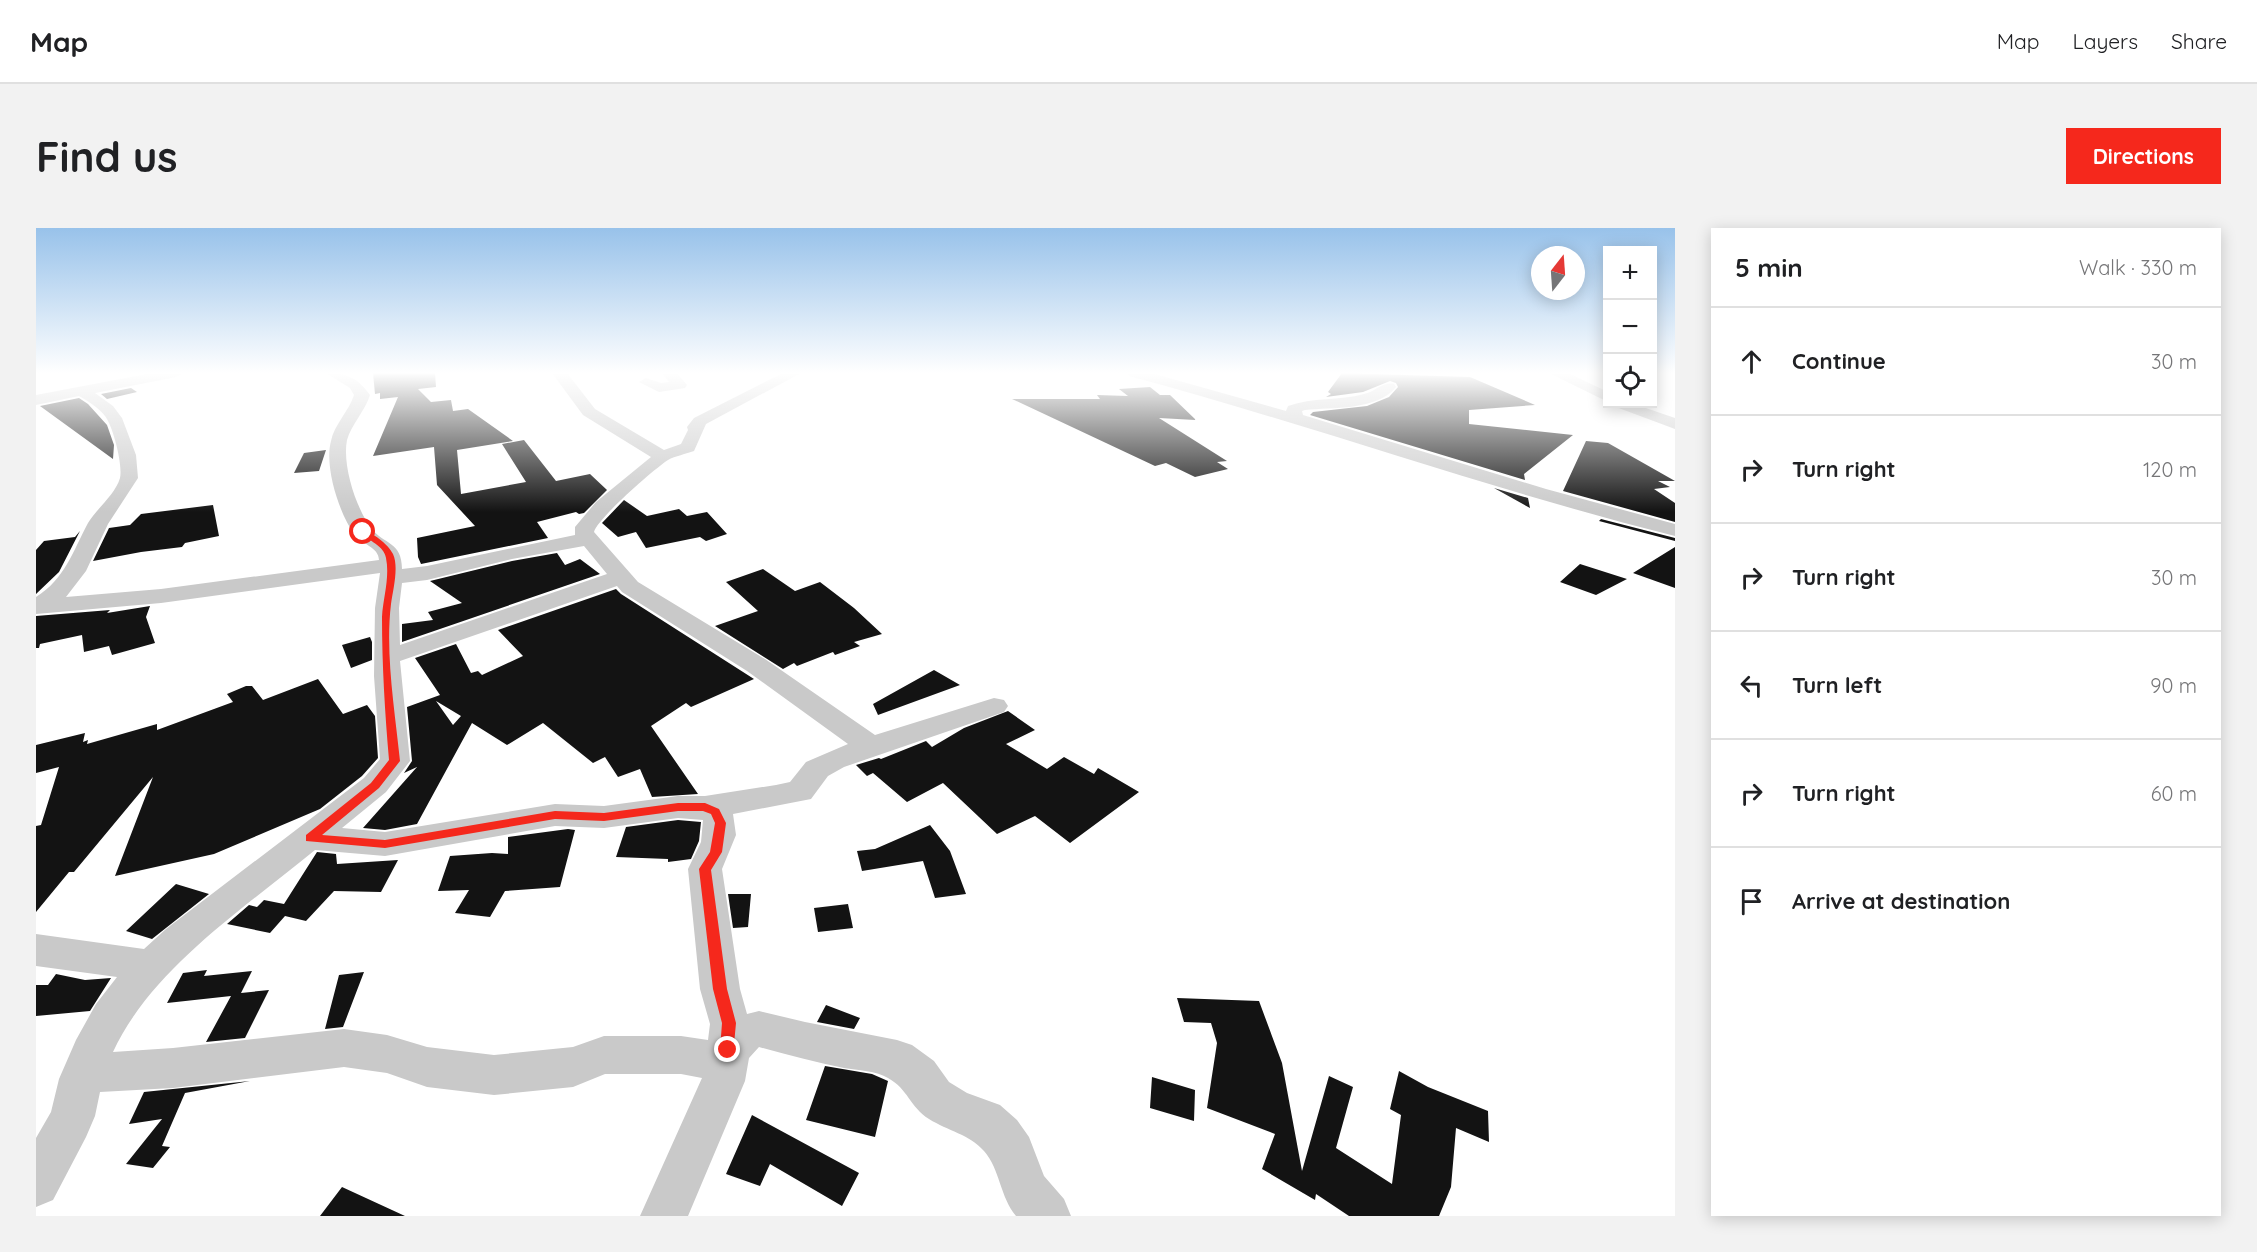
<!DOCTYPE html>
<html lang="en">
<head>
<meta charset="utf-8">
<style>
	:root { --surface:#fff; --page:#f2f2f2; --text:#202124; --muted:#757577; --line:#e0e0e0; --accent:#f5281c }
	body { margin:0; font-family:Quicksand,sans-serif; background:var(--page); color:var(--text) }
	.controls { position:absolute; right:18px; top:18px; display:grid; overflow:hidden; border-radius:0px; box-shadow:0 3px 15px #0003 }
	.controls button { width:54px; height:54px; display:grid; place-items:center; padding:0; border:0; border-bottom:2px solid var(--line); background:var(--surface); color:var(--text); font:30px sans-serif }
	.compass { position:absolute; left:1495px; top:18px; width:54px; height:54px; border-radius:50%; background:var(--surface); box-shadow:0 3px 15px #0003; rotate:17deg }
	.stop { position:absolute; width:18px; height:18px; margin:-14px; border:4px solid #f5281c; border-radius:50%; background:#fff }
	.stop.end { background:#f5281c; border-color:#fff; box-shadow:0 2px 6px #0008 }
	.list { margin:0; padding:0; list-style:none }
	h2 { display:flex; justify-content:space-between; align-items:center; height:78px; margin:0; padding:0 24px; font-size:26px }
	h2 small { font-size:20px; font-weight:400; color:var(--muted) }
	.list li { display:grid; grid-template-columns:39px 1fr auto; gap:18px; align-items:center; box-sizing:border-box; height:108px; padding:0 24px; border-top:2px solid var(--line) }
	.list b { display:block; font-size:22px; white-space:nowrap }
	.list em { font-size:20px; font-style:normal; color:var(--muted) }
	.icon { flex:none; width:33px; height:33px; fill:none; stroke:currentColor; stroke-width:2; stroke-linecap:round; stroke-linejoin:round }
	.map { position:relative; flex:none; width:1639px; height:988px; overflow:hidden; border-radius:0px }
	header { display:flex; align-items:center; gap:36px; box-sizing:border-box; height:84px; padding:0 30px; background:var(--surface); border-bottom:2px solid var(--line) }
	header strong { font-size:28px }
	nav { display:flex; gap:33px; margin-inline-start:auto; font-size:21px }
	.intro { display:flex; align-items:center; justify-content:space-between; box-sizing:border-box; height:144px; padding:0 36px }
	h1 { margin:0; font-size:42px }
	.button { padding:15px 27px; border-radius:0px; background:var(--accent); color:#fff; font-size:21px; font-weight:700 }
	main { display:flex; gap:36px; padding:0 36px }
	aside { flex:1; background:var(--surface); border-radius:0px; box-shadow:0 3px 15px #0003 }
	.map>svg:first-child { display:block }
</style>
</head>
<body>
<header>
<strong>Map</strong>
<nav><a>Map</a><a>Layers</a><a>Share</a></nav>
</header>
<div class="intro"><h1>Find us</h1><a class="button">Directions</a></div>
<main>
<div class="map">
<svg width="1639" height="988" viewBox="0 0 1639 988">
	<rect width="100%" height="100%" fill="#fff"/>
	<path fill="#131313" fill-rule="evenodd" d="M337 145H399L400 159 382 161 395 174 415 172 417 183 432 181 477 213 421 222 425 266 490 254 466 216 488 212 520 253 554 246 571 262 548 285 543 286 540 284 501 294 512 310 385 336 382 329 381 310 439 298 401 257 398 219 337 228 362 169 344 171V165L339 166Z
		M1306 145 1434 149 1499 177 1433 182V196L1537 207 1488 246 1489 252 1274 187 1277 184 1331 178 1353 169 1362 159 1360 155 1354 153 1327 164 1290 169 1295 166 1292 164Z
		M1114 159 1124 167H1134L1160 192 1123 190 1191 233 1181 234 1192 241 1159 249 1130 235 1119 238 976 171H1064L1061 167 1092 168 1083 161Z
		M95 160 101 164 71 171 65 166Z
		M43 170 52 176 71 197 78 217 77 231 4 178Z
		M1550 213 1572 215 1639 253H1622L1634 259 1618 261 1639 275V294L1527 263Z
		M290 222 283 243 258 245 268 225Z
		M1458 260 1492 270 1494 280Z
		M588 272 611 288 643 281 651 288 671 284 691 306 670 313 664 309 610 320 600 304 582 309 566 295Z
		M177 277 183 308 149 315 146 319 105 324 57 333 73 300 94 297 105 286Z
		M1565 291 1639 310V313L1563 293Z
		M44 303 23 344 0 366V322L8 313 39 309Z
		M1639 319V360L1597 345Z
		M521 325 529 337 544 331 564 346 366 414V396L397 392 392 384 426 375 394 353 476 333Z
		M1544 336 1591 351 1560 367 1524 354Z
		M727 341 759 363 784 354 818 380 846 406 818 414 824 418 799 427 797 424 761 438 758 435 747 441 679 398 722 383 690 354Z
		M580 361 585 366 718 451 655 479 650 475 615 498 662 566 616 569 604 541 582 549 569 529 557 535 507 495 471 517 436 495 381 596 349 602 327 600 381 539 368 545 376 533 371 479 404 467 379 430 420 416 435 445 442 443 446 447 487 428 462 402ZM400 473 425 488 417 497Z
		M114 378 110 389 119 415 76 427 73 418 48 424 46 407 4 416 3 420H0V388L74 382 71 385Z
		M334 409 336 414V432L315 440 306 417Z
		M898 442 924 457 842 487 837 476Z
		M282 451 307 486 331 477 339 488 342 530 326 548 284 581 178 626 79 648 117 549 38 644H33L0 684V598L5 597 23 539 0 545V517L49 505 47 514 52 512 51 516 121 496V502L197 474 191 466 210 458H216L227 472Z
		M972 483 999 502 970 516 1011 541 1028 529 1058 546 1062 540 1103 564 1034 615 999 588 961 606 907 555 871 574 837 545 831 548 820 537 843 530 845 531 890 513 896 519 928 500Z
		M642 592 665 594 663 613 655 631 632 634V631L580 629 590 599Z
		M894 597 914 623 930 666 899 670 887 633 826 643 821 623 839 621Z
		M532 601 539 602 524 659 469 663 454 689 419 685 433 662 402 663 414 628 456 625 472 626V609Z
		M281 624 300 626 301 636 362 632 345 664 298 663 270 693 249 688 234 705 191 696 213 677 221 679 228 672 248 676Z
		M140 656 173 666 116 711 90 703Z
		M692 666H715L712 699 697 700Z
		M812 676 817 700 782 704 778 680Z
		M171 742 168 748 216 743 205 765 233 762 209 810 170 814 195 768 131 775 147 745Z
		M328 744 307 799 289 801 303 747Z
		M20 746 49 752 75 750 54 783 0 788V757H12Z
		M1141 770 1223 773 1246 835 1266 943 1293 848 1317 859 1300 920 1356 956 1365 887 1354 881 1363 843 1392 859 1452 883 1453 914 1420 900 1415 959 1403 988H1313L1280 966 1279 972 1226 941 1239 906 1171 880 1181 815 1175 795 1148 794Z
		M790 777 824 790 818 801 781 794Z
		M789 838 836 846 852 853 839 909 770 892Z
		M1116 849 1159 862 1158 893 1114 880Z
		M214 853 149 865 126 918 134 919 117 940 90 936 126 891 93 896 108 864Z
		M716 887 823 945 806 978 734 936 724 958 690 946Z
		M306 959 369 988H284Z"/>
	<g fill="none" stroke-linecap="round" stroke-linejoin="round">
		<path fill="#c9c9c9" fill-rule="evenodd" d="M116 145H147L140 149 59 165 77 178 86 190 100 227 102 250 72 296 50 343 30 369 125 361 343 332C343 319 325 316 318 306 303 285 288 238 295 213 298 197 313 183 318 167L314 160 290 145C311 145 322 150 334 167 329 183 315 197 311 212 306 237 320 280 335 300 348 317 366 313 366 341L391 338 539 307V299L560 274 615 229 547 187 516 145H531L559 181 628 222 645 216 652 202 651 199 658 190 747 145H765L670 196 658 223C650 226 639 228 632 232 618 241 561 291 558 304L602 354 729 431 839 507 958 470 968 472 972 478 968 484 808 539 792 548 775 571 697 586 700 607 686 641 704 761 711 786 723 783 769 794 861 812 876 817 898 833 913 854 931 865 964 877 981 892 993 909 1008 948 1028 971 1035 988H980C964 969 964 941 948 923 933 906 912 903 893 891 874 879 872 861 852 850 841 843 821 842 808 840 779 834 751 827 723 819L713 830 709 853 652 988H604L666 850 645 846H569L537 859 458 867 391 859 351 845 308 839 137 860 64 864 59 888 50 909 17 972 0 979V910L15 884 23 851 40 812 60 776 81 749 0 738V706L108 721 130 701 328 550 344 531 338 448 339 380 344 345 125 375 0 386V369C29 351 37 323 52 295 61 280 79 267 84 250 87 237 77 198 69 188 63 180 52 173 43 168L0 177V167ZM548 318 571 346 364 417 363 380 366 355 391 352 476 331ZM581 358 586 364 711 443 812 516 770 534 754 554 740 557 669 568H642L568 578 519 576 349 604 306 600 350 564 374 533 364 433ZM642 590 667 592 665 614 652 641 664 761 674 796 672 812 645 808H568L537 819 458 827 391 819 351 807 308 801 137 820 77 824C115 741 210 679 279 622L349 628 519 598 568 600Z
			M626 145H641L651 157 649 160 623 164 603 154 610 150 625 155 633 154Z
			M1091 145H1115L1250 183 1252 178C1277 169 1303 173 1328 166 1339 164 1347 153 1358 156L1360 159C1341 183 1296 179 1269 182L1266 183 1267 187 1510 261 1639 296V308C1455 262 1276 197 1093 148Z
			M1513 145H1532L1572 164V174Z
			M1577 176H1598L1639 190V201L1580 179Z"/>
	</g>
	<linearGradient id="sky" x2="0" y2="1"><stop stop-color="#98c2ea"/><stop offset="0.51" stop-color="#fff"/><stop offset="1" stop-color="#fff" stop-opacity="0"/></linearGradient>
	<rect width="1639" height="284" fill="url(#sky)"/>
	<path fill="#f5281c" d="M324 303C335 302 352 316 357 326 363 339 357 362 355 376 349 426 359 483 364 533L343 560 286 607 349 612 519 583 568 585 642 575H669L683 581 690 595 686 624 675 642 691 761 700 795 697 827 692 829 686 827 684 822 686 795 677 761 663 641 674 624 679 595 675 586 667 583H642L568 593 519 591 349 620 270 613V607L335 555 353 532C349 485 346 438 346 389 347 370 354 350 350 330 348 318 333 312 324 306Z"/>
</svg>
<div class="controls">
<button>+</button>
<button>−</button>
<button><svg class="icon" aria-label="locate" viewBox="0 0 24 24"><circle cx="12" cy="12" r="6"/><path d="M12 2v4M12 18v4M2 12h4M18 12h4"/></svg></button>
</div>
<svg class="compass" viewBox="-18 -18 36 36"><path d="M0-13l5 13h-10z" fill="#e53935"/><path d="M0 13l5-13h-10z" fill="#757577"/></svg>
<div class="stop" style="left:327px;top:304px"></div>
<div class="stop end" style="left:692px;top:822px"></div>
</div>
<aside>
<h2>5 min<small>Walk · 330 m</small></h2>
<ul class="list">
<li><svg class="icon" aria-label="ahead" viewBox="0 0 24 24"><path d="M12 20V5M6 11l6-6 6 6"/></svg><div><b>Continue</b></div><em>30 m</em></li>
<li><svg class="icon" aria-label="right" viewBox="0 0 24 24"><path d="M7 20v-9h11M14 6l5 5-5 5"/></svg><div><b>Turn right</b></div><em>120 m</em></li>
<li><svg class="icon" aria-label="right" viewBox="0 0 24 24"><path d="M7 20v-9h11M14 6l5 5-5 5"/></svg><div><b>Turn right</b></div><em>30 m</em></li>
<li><svg class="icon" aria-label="left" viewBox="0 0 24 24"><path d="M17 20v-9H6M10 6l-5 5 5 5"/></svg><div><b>Turn left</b></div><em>90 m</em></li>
<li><svg class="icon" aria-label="right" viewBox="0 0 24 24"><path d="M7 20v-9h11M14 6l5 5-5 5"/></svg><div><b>Turn right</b></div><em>60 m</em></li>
<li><svg class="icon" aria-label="arrive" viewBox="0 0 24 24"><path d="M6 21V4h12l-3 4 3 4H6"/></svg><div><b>Arrive at destination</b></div></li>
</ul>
</aside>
</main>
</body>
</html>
